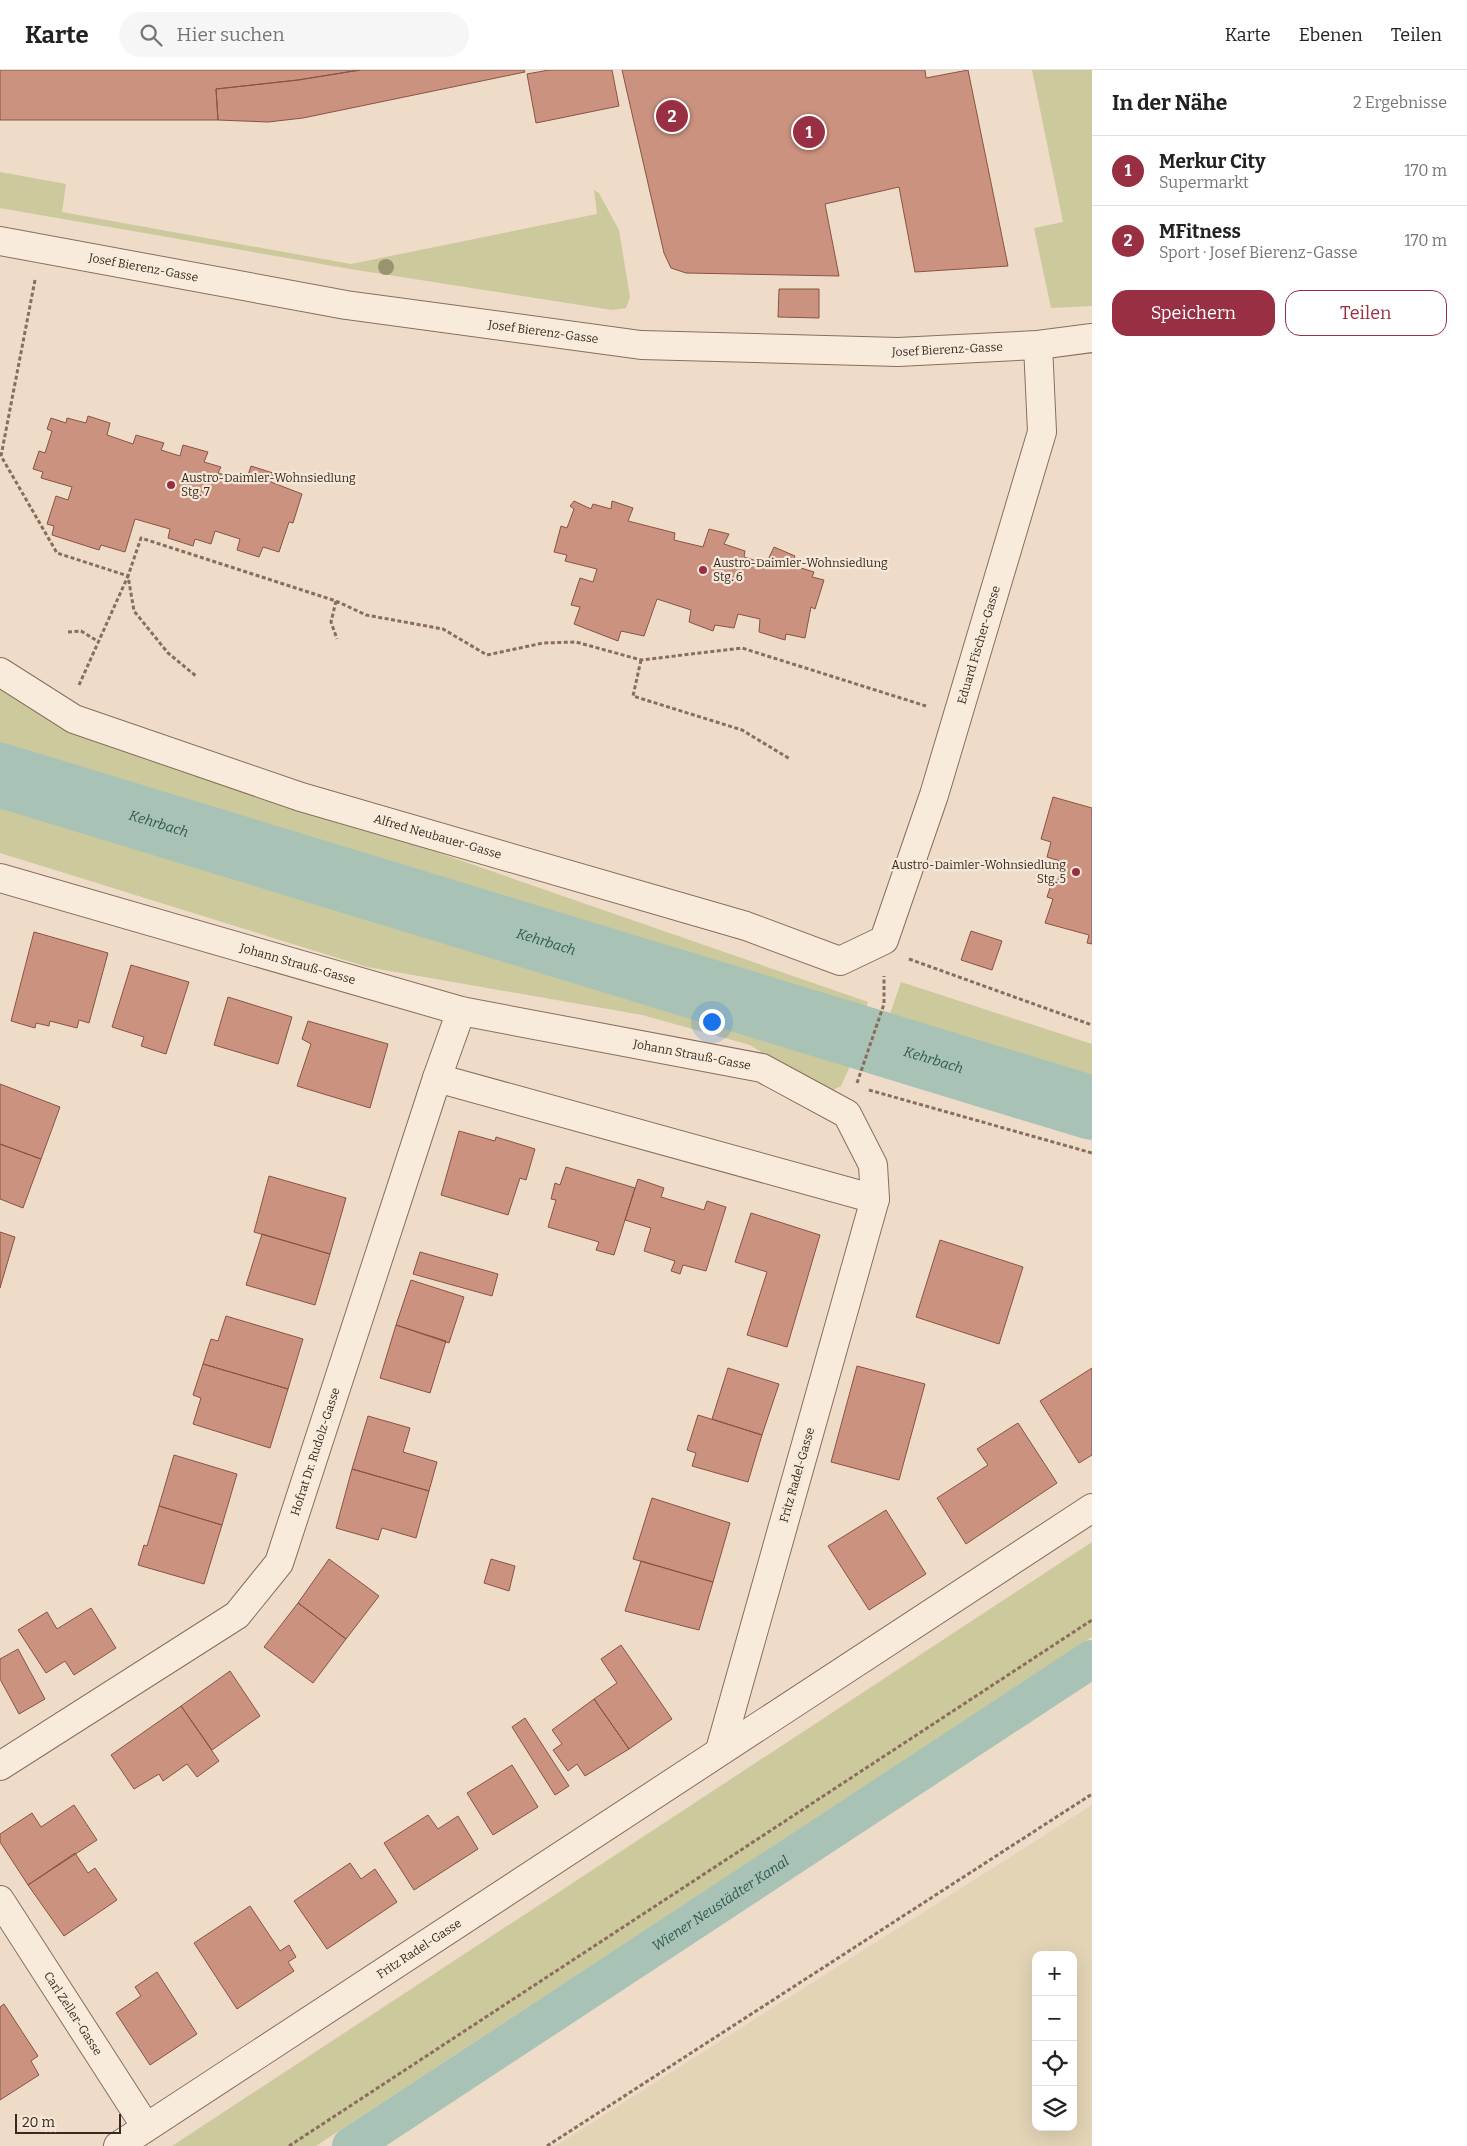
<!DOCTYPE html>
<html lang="de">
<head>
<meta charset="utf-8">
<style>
	:root { --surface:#fff; --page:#f6f6f6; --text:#222; --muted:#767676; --line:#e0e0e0; --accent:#982f42 }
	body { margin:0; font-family:Bitter,serif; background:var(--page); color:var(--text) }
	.controls { position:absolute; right:15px; bottom:15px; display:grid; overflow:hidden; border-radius:10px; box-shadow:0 5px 20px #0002 }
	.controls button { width:45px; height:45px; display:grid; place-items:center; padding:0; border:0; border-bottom:1px solid var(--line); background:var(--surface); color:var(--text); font:25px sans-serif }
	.scale { position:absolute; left:15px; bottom:12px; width:106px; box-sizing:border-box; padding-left:5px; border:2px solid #3b2921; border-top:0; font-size:14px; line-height:18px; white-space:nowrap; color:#3b2921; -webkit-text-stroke:4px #f5e8d8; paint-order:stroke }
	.you { position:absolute; left:711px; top:951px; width:18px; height:18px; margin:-12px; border:4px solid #fff; border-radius:50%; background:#1a73e8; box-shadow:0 0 0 8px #1a73e833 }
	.badge { display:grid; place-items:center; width:32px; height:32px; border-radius:50%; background:var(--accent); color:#fff; font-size:16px; font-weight:700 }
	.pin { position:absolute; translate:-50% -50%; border:2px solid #fff; box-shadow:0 1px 5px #0006 }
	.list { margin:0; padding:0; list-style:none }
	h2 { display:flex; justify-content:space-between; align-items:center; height:65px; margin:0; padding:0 20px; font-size:21px }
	h2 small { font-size:16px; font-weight:400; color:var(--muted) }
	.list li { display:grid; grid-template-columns:32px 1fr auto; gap:15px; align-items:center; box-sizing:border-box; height:70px; padding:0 20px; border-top:1px solid var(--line) }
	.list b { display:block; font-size:19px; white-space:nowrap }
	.list p { margin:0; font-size:16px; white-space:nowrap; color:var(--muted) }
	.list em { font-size:16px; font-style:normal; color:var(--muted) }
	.actions { display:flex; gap:10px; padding:15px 20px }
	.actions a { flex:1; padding:11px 0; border:1px solid var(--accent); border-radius:15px; text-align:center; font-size:18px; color:var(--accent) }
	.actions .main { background:var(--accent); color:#fff }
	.icon { flex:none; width:28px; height:28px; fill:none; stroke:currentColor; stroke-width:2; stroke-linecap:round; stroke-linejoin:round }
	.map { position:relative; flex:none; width:1092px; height:2076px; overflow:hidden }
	header { display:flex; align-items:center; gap:30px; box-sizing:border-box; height:70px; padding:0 25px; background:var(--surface); border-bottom:1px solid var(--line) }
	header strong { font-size:24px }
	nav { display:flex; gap:28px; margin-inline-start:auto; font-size:18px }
	.search { width:350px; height:45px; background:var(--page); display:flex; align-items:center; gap:12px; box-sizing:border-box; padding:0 18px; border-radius:28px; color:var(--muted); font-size:19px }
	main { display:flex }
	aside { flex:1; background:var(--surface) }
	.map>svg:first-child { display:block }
</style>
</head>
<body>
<header>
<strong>Karte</strong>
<div class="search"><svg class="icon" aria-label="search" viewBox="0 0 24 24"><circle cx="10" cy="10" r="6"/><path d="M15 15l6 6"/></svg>Hier suchen</div>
<nav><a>Karte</a><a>Ebenen</a><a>Teilen</a></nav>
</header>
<main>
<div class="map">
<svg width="1092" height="2076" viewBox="0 0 1092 2076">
	<rect width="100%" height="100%" fill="#eedcc9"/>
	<path fill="#e3d4b6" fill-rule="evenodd" d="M1092 1735V2076H555ZM1036 1885H1073V2057H1036Z"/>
	<path fill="#ccc99c" d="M1032 0H1092V236L1051 238 1034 158 1063 152Z
		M0 102 66 114 62 142 351 194 597 144 594 120 599 123 619 160 630 227 626 238 612 240 350 199 0 138Z
		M0 611 68 654 868 932 860 957 0 685Z
		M0 731 851 994 841 1016 827 1023 750 975 642 945 367 897 0 783Z
		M901 912 1092 974V1010L890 944Z
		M1092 1472V1567L316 2076H172Z"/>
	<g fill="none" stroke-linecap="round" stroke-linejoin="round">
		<path stroke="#a9c2b6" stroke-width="38" id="s1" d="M351 2076 1092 1589"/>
		<path stroke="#a9c2b6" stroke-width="64" id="s2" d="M0 705 1092 1038"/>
	</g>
	<path fill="#cb927f" stroke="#895344" d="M0 0H360L298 10 216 19 218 50H0Z
		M360 0H524L525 2 303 48 268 52 218 50 216 19 298 10Z
		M549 0H612L619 36 536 53 527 4Z
		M622 0H925L926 8 968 0 1008 196 915 202 899 117 825 134 839 206 686 203 671 198 664 183Z
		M779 219H819V248L778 247Z
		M88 346 110 353 107 365 133 374 136 365 164 373 161 380 180 386 183 375 208 382 204 392 221 397 218 403 246 411 251 396 273 403 271 412 302 424 293 453 289 452 279 482 263 477 259 487 237 480 240 469 215 461 211 474 195 469 193 476 168 468 170 459 135 449 125 482 101 475 99 480 52 465 54 456 47 454 56 426 68 430 72 417 41 408 43 402 33 399 39 381 45 383 52 361 47 359 51 348 66 353 67 348 86 353Z
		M574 431 591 439 593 434 611 439 612 431 633 438 628 451 675 463 674 470 703 477 709 459 729 464 724 474 745 481 744 487 766 494 774 477 795 486 791 495 814 502 812 507 824 510 815 539 811 537 805 568 786 564 785 570 759 562 760 549 738 544 734 558 715 555 713 561 689 552 691 540 657 529 644 566 621 561 618 571 574 554 580 537 571 535 580 508 593 512 597 499 565 491 567 485 554 482 561 456 567 458 574 439 570 436Z
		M1053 727 1092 738V874L1087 873 1089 865 1045 853 1053 829 1047 827 1052 812 1057 813 1063 792 1047 787 1051 772 1041 769Z
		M971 861 1002 871 992 900 961 890Z
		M34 862 108 883 89 953 79 950 77 958 50 951 49 956 36 953 35 958 11 951Z
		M131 895 189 912 166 984 141 976 144 967 112 957Z
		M228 927 292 947 278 994 214 975Z
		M308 951 388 974 370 1038 297 1016 311 974 302 969Z
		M0 1014 60 1037 41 1089 0 1074Z
		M459 1061 495 1071 496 1067 535 1079 526 1110 520 1108 508 1145 441 1125Z
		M0 1074 41 1089 23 1138 0 1129Z
		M566 1097 635 1118 614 1185 596 1180 599 1172 548 1157 556 1130 551 1129 555 1113 560 1115Z
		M269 1106 346 1128 330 1184 254 1162Z
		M638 1109 664 1118 661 1127 704 1140 707 1131 726 1137 706 1201 683 1195 680 1204 671 1201 675 1191 644 1181 651 1158 625 1150Z
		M751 1143 820 1165 787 1277 747 1265 767 1202 735 1192Z
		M0 1162 15 1167 0 1218Z
		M262 1164 330 1184 315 1235 246 1215Z
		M940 1170 1023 1197 999 1274 916 1247Z
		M420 1182 498 1204 492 1226 413 1204Z
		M411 1210 464 1227 449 1273 396 1255Z
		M226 1246 303 1269 288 1319 203 1294 211 1269 218 1271Z
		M396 1255 446 1271 430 1323 380 1308Z
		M203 1294 288 1319 270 1378 193 1354 201 1328 193 1325Z
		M857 1296 925 1314 899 1410 831 1392Z
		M728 1298 779 1314 762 1365 712 1349Z
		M1092 1298V1385L1079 1393 1040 1331Z
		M698 1345 762 1365 748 1412 692 1396 696 1383 687 1380Z
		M368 1346 410 1358 403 1382 437 1392 429 1421 352 1399Z
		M1018 1353 1057 1413 966 1474 937 1428 988 1395 977 1379Z
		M174 1385 237 1404 222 1455 159 1436Z
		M352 1399 429 1421 416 1468 382 1458 378 1470 336 1458Z
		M652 1428 730 1453 713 1512 633 1489Z
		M159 1436 222 1455 204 1514 138 1495 144 1475 147 1476Z
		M886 1440 926 1504 869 1540 828 1476Z
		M329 1489 379 1526 346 1569 298 1533Z
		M491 1489 515 1496 509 1521 484 1513Z
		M641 1491 713 1512 699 1560 625 1541Z
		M298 1533 346 1569 313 1613 264 1577Z
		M91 1538 116 1578 74 1605 65 1591 46 1603 18 1560 47 1542 57 1559Z
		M621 1575 672 1649 629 1679 594 1629 617 1613 601 1589Z
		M18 1579 45 1629 19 1644 0 1609V1589Z
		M230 1601 260 1646 212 1680 181 1636Z
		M594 1629 629 1679 585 1706 577 1694 568 1701 553 1680 562 1674 552 1660Z
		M181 1636 219 1691 197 1707 187 1694 163 1711 159 1704 134 1719 111 1685Z
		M525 1648 569 1716 555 1725 512 1657Z
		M512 1695 538 1737 493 1765 467 1723Z
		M74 1735 97 1770 28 1815 0 1772V1764L32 1743 41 1757Z
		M428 1745 438 1759 458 1746 478 1779 414 1820 384 1773Z
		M75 1783 88 1803 95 1798 117 1830 64 1866 28 1815Z
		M350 1793 361 1809 375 1799 397 1832 327 1879 294 1831Z
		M250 1836 280 1881 289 1875 296 1887 288 1892 294 1901 237 1939 194 1873Z
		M157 1902 197 1964 150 1995 116 1943 141 1926 135 1917Z
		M4 1934 38 1986 31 1991 39 2005 0 2030V1937Z"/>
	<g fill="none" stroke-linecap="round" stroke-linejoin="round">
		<defs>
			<g id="minor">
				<path id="s3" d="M0 171 346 235 641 275 898 282 1038 275 1092 268"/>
				<path id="s4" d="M0 602 74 649 301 727 746 856 840 891 884 870 934 725 1042 362 1038 275"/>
				<path id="s5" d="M0 808 461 941 762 998 847 1044 873 1095 875 1129 720 1680"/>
				<path d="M437 1008 875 1129"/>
				<path id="s6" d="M0 1696 237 1545 279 1493 437 1008 461 941"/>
				<path id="s7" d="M0 1830 146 2057"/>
				<path id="s8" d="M118 2076 1092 1438"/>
			</g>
		</defs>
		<use href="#minor" stroke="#8a6d5d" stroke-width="30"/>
		<path stroke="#8a6d5d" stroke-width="3" stroke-dasharray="4 2.5" stroke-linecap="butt" d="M35 210 1 386 57 483 128 506 141 468 336 531 366 545 443 559 487 585 543 573 576 572 641 590 742 578 926 636
			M336 531 331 552 337 569
			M68 562 81 561 99 572
			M641 590 633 626 742 660 790 689
			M79 615 128 506 134 541 168 583 196 606
			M909 889 1092 955
			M857 1013 884 934V906
			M869 1020 1092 1083
			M289 2076 1092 1550
			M547 2076 1092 1724"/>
		<use href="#minor" stroke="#f8ebdc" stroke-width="28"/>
	</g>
	<circle fill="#999370" cx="386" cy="197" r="8"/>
	<g fill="#982f42" stroke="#f5e8d8" stroke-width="2">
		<circle cx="171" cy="415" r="5"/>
		<circle cx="703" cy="500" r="5"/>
		<circle cx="1076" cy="802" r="5"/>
	</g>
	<g text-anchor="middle" stroke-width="4.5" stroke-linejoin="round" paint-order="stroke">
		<g font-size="12" fill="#3b2921" stroke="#f5e8d8">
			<text dy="4" stroke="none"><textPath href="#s3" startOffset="146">Josef Bierenz-Gasse</textPath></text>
			<text dy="4" stroke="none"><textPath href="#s3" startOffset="551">Josef Bierenz-Gasse</textPath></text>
			<text dy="4" stroke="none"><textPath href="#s3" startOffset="956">Josef Bierenz-Gasse</textPath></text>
			<text dy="4" stroke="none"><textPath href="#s4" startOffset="1250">Eduard Fischer-Gasse</textPath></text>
			<text dy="4" stroke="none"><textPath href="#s4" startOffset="470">Alfred Neubauer-Gasse</textPath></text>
			<text dy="4" stroke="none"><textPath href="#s5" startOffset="310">Johann Strauß-Gasse</textPath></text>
			<text dy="4" stroke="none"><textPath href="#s5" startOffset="715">Johann Strauß-Gasse</textPath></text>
			<text dy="4" stroke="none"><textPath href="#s6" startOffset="465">Hofrat Dr. Rudolz-Gasse</textPath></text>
			<text transform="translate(797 1405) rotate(-74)" y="4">Fritz Radel-Gasse</text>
			<text dy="4" stroke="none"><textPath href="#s8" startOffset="360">Fritz Radel-Gasse</textPath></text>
			<text dy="4" stroke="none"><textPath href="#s7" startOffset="135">Carl Zeller-Gasse</textPath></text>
		</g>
		<g font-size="12" fill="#3b2921" stroke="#f5e8d8" text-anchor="start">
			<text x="181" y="412">Austro-Daimler-Wohnsiedlung<tspan x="181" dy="14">Stg. 7</tspan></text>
			<text x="713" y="497">Austro-Daimler-Wohnsiedlung<tspan x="713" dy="14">Stg. 6</tspan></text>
			<text x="1066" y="799" text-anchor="end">Austro-Daimler-Wohnsiedlung<tspan x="1066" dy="14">Stg. 5</tspan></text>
		</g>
		<g font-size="14" font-style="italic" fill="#305a50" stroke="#f5e8d8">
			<text dy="5" stroke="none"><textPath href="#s2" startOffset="166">Kehrbach</textPath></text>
			<text dy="5" stroke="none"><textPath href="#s2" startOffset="571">Kehrbach</textPath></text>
			<text dy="5" stroke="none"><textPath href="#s2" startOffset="976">Kehrbach</textPath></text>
			<text dy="5" stroke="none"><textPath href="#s1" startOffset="442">Wiener Neustädter Kanal</textPath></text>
		</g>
	</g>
</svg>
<div class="controls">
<button>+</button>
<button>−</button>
<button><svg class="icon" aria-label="locate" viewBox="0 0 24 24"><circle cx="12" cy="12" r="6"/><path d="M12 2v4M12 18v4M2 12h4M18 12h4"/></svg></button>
<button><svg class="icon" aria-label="layers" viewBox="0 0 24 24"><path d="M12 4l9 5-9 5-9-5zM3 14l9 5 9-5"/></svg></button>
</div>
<div class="scale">20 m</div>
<div class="you"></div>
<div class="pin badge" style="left:809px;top:62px">1</div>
<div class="pin badge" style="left:672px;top:46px">2</div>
</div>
<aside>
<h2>In der Nähe<small>2 Ergebnisse</small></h2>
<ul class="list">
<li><span class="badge">1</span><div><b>Merkur City</b><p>Supermarkt</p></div><em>170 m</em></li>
<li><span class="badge">2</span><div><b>MFitness</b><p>Sport · Josef Bierenz-Gasse</p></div><em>170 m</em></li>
</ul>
<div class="actions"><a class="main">Speichern</a><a>Teilen</a></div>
</aside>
</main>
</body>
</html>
